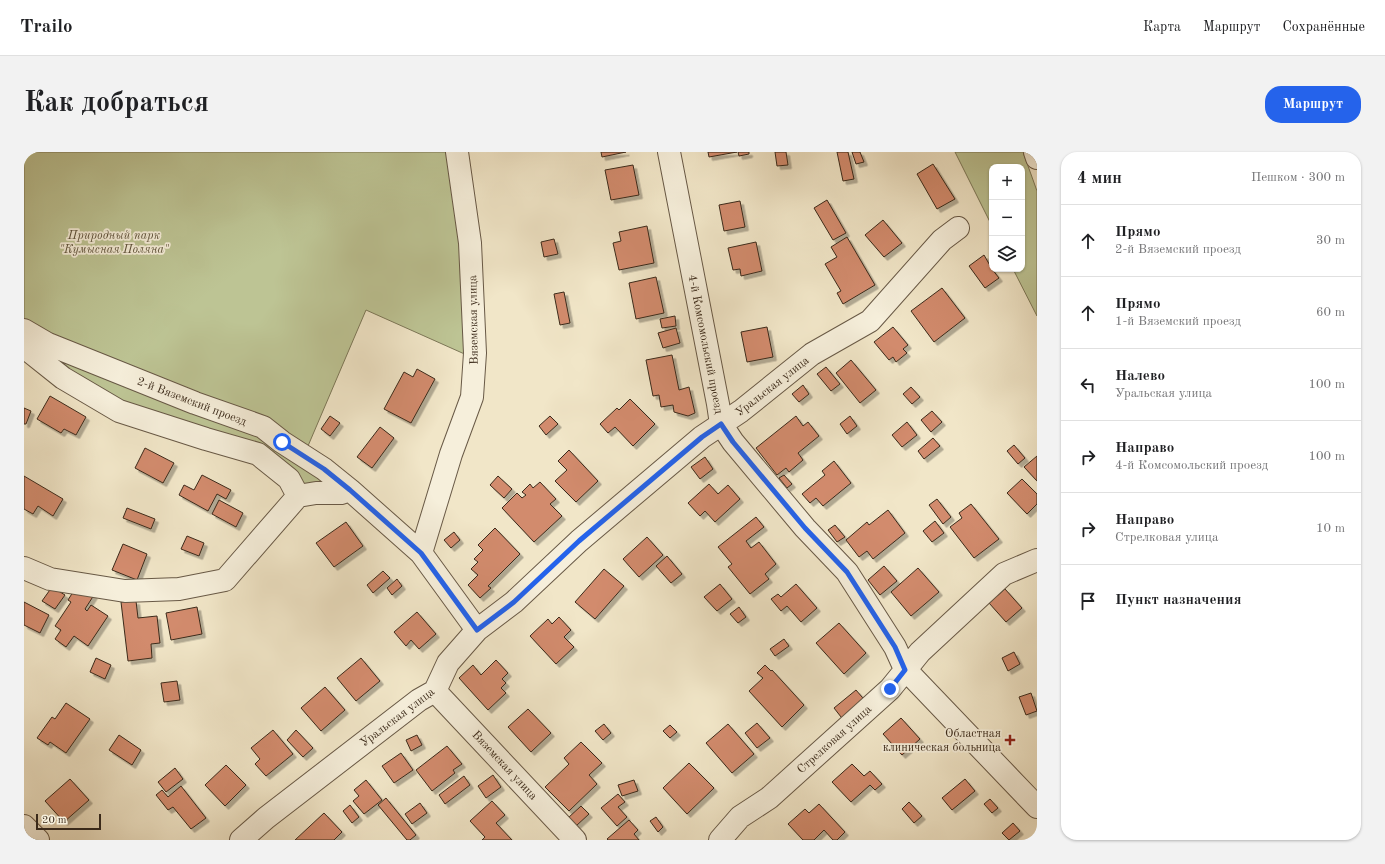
<!DOCTYPE html>
<html lang="ru">
<head>
<meta charset="utf-8">
<style>
	:root { --surface:#fff; --page:#f2f2f2; --text:#202124; --muted:#757577; --line:#e0e0e0; --accent:#2563eb }
	body { margin:0; font-family:"Old Standard TT",serif; background:var(--page); color:var(--text) }
	.controls { position:absolute; right:12px; top:12px; display:grid; overflow:hidden; border-radius:8px; box-shadow:0 1px 3px #0004 }
	.controls button { width:36px; height:36px; display:grid; place-items:center; padding:0; border:0; border-bottom:1px solid var(--line); background:var(--surface); color:var(--text); font:20px sans-serif }
	.scale { position:absolute; left:12px; bottom:10px; width:65px; box-sizing:border-box; padding-left:4px; border:2px solid #3b2a1a; border-top:0; font-size:11px; line-height:14px; white-space:nowrap; color:#3b2a1a; -webkit-text-stroke:3px #f6efdb; paint-order:stroke }
	.stop { position:absolute; width:12px; height:12px; margin:-9px; border:3px solid #2563eb; border-radius:50%; background:#fff }
	.stop.end { background:#2563eb; border-color:#fff; box-shadow:0 1px 4px #0008 }
	.list { margin:0; padding:0; list-style:none }
	h2 { display:flex; justify-content:space-between; align-items:center; height:52px; margin:0; padding:0 16px; font-size:17px }
	h2 small { font-size:13px; font-weight:400; color:var(--muted) }
	.list li { display:grid; grid-template-columns:26px 1fr auto; gap:12px; align-items:center; box-sizing:border-box; height:72px; padding:0 16px; border-top:1px solid var(--line) }
	.list b { display:block; font-size:15px; white-space:nowrap }
	.list p { margin:0; font-size:13px; white-space:nowrap; color:var(--muted) }
	.list em { font-size:13px; font-style:normal; color:var(--muted) }
	.icon { flex:none; width:22px; height:22px; fill:none; stroke:currentColor; stroke-width:2; stroke-linecap:round; stroke-linejoin:round }
	.map { position:relative; flex:none; width:1013px; height:688px; overflow:hidden; border-radius:16px }
	header { display:flex; align-items:center; gap:24px; box-sizing:border-box; height:56px; padding:0 20px; background:var(--surface); border-bottom:1px solid var(--line) }
	header strong { font-size:19px }
	nav { display:flex; gap:22px; margin-inline-start:auto; font-size:14px }
	.intro { display:flex; align-items:center; justify-content:space-between; box-sizing:border-box; height:96px; padding:0 24px }
	h1 { margin:0; font-size:28px }
	.button { padding:10px 18px; border-radius:16px; background:var(--accent); color:#fff; font-size:14px; font-weight:700 }
	main { display:flex; gap:24px; padding:0 24px }
	aside { flex:1; background:var(--surface); border-radius:16px; box-shadow:0 1px 3px #0004 }
	.map>svg:first-child { display:block }
</style>
</head>
<body>
<header>
<strong>Trailo</strong>
<nav><a>Карта</a><a>Маршрут</a><a>Сохранённые</a></nav>
</header>
<div class="intro"><h1>Как добраться</h1><a class="button">Маршрут</a></div>
<main>
<div class="map">
<svg width="1013" height="688" viewBox="0 0 1013 688">
	<defs>
		<filter id="shadow"><feDropShadow dx="3.5" dy="3.5" stdDeviation="0" flood-color="#0004"/></filter>
	</defs>
	<rect width="100%" height="100%" fill="#f1e6c8"/>
	<filter id="stains"><feTurbulence type="fractalNoise" baseFrequency=".005" numOctaves="4"/><feColorMatrix values="0 0 0 0 .2 0 0 0 0 .09 0 0 0 0 .02 0 0 0 .5 -.17"/></filter>
	<radialGradient id="worn" r=".72"><stop offset=".6" stop-color="#630" stop-opacity="0"/><stop offset="1" stop-color="#630" stop-opacity=".3"/></radialGradient>
	<path fill="#bdc494" stroke="#7c7757" d="M0 0H430L445 204 342 158 278 308 311 334 279 332 95 254 0 185Z
		M931 0H999L1013 39V164L989 117H998V15H968V74Z"/>
	<path fill="#d28b6d" stroke="#3b2a1a" filter="url(#shadow)" d="M577 0H602L578 5Z
		M684 0H713L685 5Z
		M714 0H725V2L715 4Z
		M751 0H762L764 13 753 14Z
		M813 0H824L830 27 819 29Z
		M828 0H836L840 10 832 12Z
		M909 12 931 47 913 57 893 22Z
		M609 13 615 43 587 48 581 18Z
		M803 48 822 81 809 88 790 56Z
		M716 49 721 75 700 79 695 53Z
		M859 68 878 91 860 105 841 83Z
		M623 74 630 111 595 118 589 91 597 89 595 80Z
		M823 85 851 133 819 152 813 141 817 139 801 112 813 105 807 95Z
		M530 87 534 102 520 105 517 90Z
		M732 90 738 119 717 124 716 117 709 118 704 96Z
		M960 103 968 117 975 126 961 136 945 114Z
		M632 125 640 161 612 167 605 131Z
		M918 136 941 166 910 190 887 159Z
		M540 140 546 171 536 173 530 142Z
		M651 164 652 174 638 176 636 167Z
		M743 175 749 205 723 210 717 180Z
		M869 175 884 193 879 197 883 201 872 210 869 205 865 208 850 190Z
		M652 176 656 191 639 196 634 181Z
		M648 203 655 238 665 235 671 261 664 264 650 260 649 253 637 255 635 243 629 244 622 208Z
		M827 208 852 238 836 251 812 221Z
		M802 215 816 232 807 239 793 222Z
		M393 217 411 227 387 271 360 257 380 220 389 225Z
		M779 233 785 242 775 250 768 242Z
		M887 235 896 245 888 252 879 242Z
		M26 244 62 265 52 283 40 277 37 281 13 267Z
		M606 247 631 272 609 294 591 275 584 281 576 272 593 256 595 258Z
		M0 256 7 259 2 272H0Z
		M908 259 918 270 907 280 897 268Z
		M306 264 316 271 306 284 297 277Z
		M526 264 534 272 522 283 515 274Z
		M772 264 779 274 784 270 795 284 774 301 779 308 765 320 762 316 753 323 732 296Z
		M826 264 833 274 823 282 816 272Z
		M883 270 893 283 878 295 868 283Z
		M356 275 370 286 348 316 333 305Z
		M909 286 916 294 900 307 894 299Z
		M990 293 1001 306 994 312 983 299Z
		M121 296 150 311 139 331 111 316Z
		M545 298 574 329 552 350 531 329 543 318 534 309Z
		M1013 304V329L1000 315Z
		M681 305 689 317 676 327 667 315Z
		M810 309 827 331 799 354 792 346 786 351 778 342 801 323 798 319Z
		M178 323 207 338 202 347 193 342 184 359 155 343 160 333 170 338Z
		M760 323 768 332 763 336 755 326Z
		M0 324 39 347 29 364 14 354 9 362 0 357Z
		M474 324 488 337 480 346 466 333Z
		M998 327 1013 342V352L1003 362 983 341Z
		M516 330 532 347 526 352 538 364 510 390 478 356 493 341 498 346 502 343 498 340 506 332 509 336Z
		M685 332 694 342 704 333 716 347 691 370 681 359 676 364 664 351Z
		M913 347 927 365 919 372 905 353Z
		M195 348 219 361 212 375 188 362Z
		M947 352 975 387 950 406 926 375 938 366 935 361Z
		M103 356 131 367 127 377 99 366Z
		M864 358 881 381 849 407 843 399 835 405 822 388 843 370 845 373Z
		M732 365 740 375 722 389 727 396 735 390 752 412 741 422 745 427 726 442 704 415 708 412 694 395Z
		M911 369 920 381 908 390 899 379Z
		M322 370 339 394 310 415 292 391Z
		M811 373 821 385 813 390 804 378Z
		M471 376 496 402 464 434 467 436 456 446 444 433 454 423 447 417 454 410 450 407 459 398 454 393Z
		M430 380 436 388 427 396 420 388Z
		M163 384 180 391 175 404 157 397Z
		M623 385 639 403 615 425 599 407Z
		M99 392 123 402 113 428 88 418Z
		M643 404 658 422 647 431 632 414Z
		M860 414 873 429 856 443 844 428Z
		M894 416 915 440 887 464 867 440Z
		M580 417 600 434 571 467 551 450Z
		M359 419 366 426 349 441 343 433Z
		M373 427 378 434 368 443 363 436Z
		M696 432 708 447 693 459 680 445Z
		M772 432 793 456 777 470 763 454 757 459 747 447 754 442 757 445Z
		M28 435 41 443 31 457 18 449Z
		M981 437 998 456 982 470 965 451Z
		M49 440 70 443 61 457 63 459 67 453 84 464 64 494 50 484 42 495 31 487 37 478 31 474 47 450 44 448Z
		M112 449 114 466 133 464 136 491 127 492 128 506 104 509 97 450Z
		M0 450 25 463 16 481 0 473Z
		M173 455 178 482 147 488 142 461Z
		M715 455 722 465 714 471 706 462Z
		M393 460 412 482 395 497 387 488 382 494 370 480Z
		M535 465 547 478 540 485 550 495 532 512 506 484 524 467 528 472Z
		M815 471 842 501 820 522 792 491Z
		M760 487 765 494 751 504 746 497Z
		M990 500 996 512 984 519 978 506Z
		M72 506 87 513 81 527 66 520Z
		M337 506 356 529 332 549 313 526Z
		M472 508 484 521 478 527 482 531 477 536 482 541 464 558 435 526 449 513 457 523Z
		M741 513 747 519 748 518 780 553 758 575 725 539 739 526 733 521Z
		M153 529 156 548 140 550 137 531Z
		M301 535 321 558 297 579 277 556Z
		M832 538 844 552 821 570 810 556Z
		M1007 541 1013 559 1002 563 995 545Z
		M42 551 66 567 42 601 26 590 24 593 13 586 28 565 31 567Z
		M504 557 527 581 507 600 484 575Z
		M877 566 896 587 878 603 859 582Z
		M733 571 746 586 733 596 721 581Z
		M580 572 587 581 579 588 571 579Z
		M704 572 730 602 708 621 682 591Z
		M646 573 653 580 646 586 639 579Z
		M249 578 269 602 242 624 231 612 236 607 227 596Z
		M272 578 289 596 279 605 263 588Z
		M95 583 117 598 108 613 85 598Z
		M393 583 398 593 387 599 382 588Z
		M557 590 578 611 565 623 573 632 545 659 521 635 545 612 540 606Z
		M423 594 438 612 429 618 431 621 408 639 392 618Z
		M377 601 389 618 370 631 358 614Z
		M665 611 690 636 663 662 639 636Z
		M828 612 840 624 846 619 858 632 851 638 846 633 827 650 808 630Z
		M202 613 222 633 201 654 181 633Z
		M151 616 159 627 142 640 134 630Z
		M469 623 477 635 462 646 454 634Z
		M440 624 446 633 421 652 415 643Z
		M46 627 65 648 40 670 21 649Z
		M941 627 951 639 928 658 918 646Z
		M342 628 358 648 340 662 329 649 335 644 330 638Z
		M610 628 614 639 598 644 594 633Z
		M157 634 182 666 167 677 149 655 144 658 132 643 138 638 144 645Z
		M594 642 601 650 594 655 603 665 593 674 577 656Z
		M362 646 392 683 386 688H383L354 653Z
		M966 647 974 656 968 661 960 652Z
		M468 649 481 663 472 671 488 688H458L461 685 446 669Z
		M885 650 898 664 890 671 878 657Z
		M396 651 403 661 388 672 381 662Z
		M795 652 821 680 813 688H809L800 678 790 688H779L764 672 781 657 785 661Z
		M326 653 335 665 328 671 319 659Z
		M557 654 565 662 552 674 544 666Z
		M300 661 318 680 310 688H271Z
		M632 665 639 675 634 680 626 669Z
		M605 668 614 678 610 682 615 688H584L583 687Z
		M989 671 996 679 985 688 978 681Z"/>
	<g fill="none" stroke-linecap="round" stroke-linejoin="round">
		<defs>
			<path id="minor" d="M645 0 694 252 697 272 709 290 781 376 823 420 871 495 881 517 1013 655
				M1011 0 1013 6
				M0 178 24 192 171 251 239 275 258 290 300 317 326 338
				M0 195 39 226 95 259 182 287 234 302 265 327 274 344
				M397 401 427 302 448 245 451 201 446 91 433 0
				M0 416 26 427 101 439 155 437 201 428 274 344 292 341H317L326 338 397 401 453 478
				M411 539 551 688
				M0 674 14 688
				M217 688 242 666 395 548 411 539 424 511 453 478 490 450 555 389 678 285 717 259 788 202 846 169 918 88 934 76
				M696 688 716 665 745 646 866 537 896 500 980 422 1013 408"/>
		</defs>
		<use href="#minor" stroke="#685946" stroke-width="24"/>
		<use href="#minor" stroke="#f6efdb" stroke-width="22"/>
	</g>
	<g fill="none" stroke-linecap="round" stroke-linejoin="round">
		<path stroke="#2563eb" stroke-width="5" d="M258 290 300 317 326 338 397 401 453 478 490 450 555 389 678 285 697 272 709 290 781 376 823 420 871 495 881 518 866 537"/>
	</g>
	<path fill="#8f2418" stroke="#f6efdb" stroke-width="1.5" d="M984 582h4v4h4v4h-4v4h-4v-4h-4v-4h4z"/>
	<g text-anchor="middle" stroke-width="3.5" stroke-linejoin="round" paint-order="stroke">
		<g font-size="12" font-style="italic" fill="#5c5038" stroke="#f6efdb">
			<text x="90" y="87">Природный парк<tspan x="90" dy="14">"Кумысная Поляна"</tspan></text>
		</g>
		<g font-size="12" fill="#3b2a1a" stroke="#f6efdb">
			<text transform="translate(449 168) rotate(-91)" y="4">Вяземская улица</text>
			<text transform="translate(682 192) rotate(79)" y="4">4-й Комсомольский проезд</text>
			<text transform="translate(748 234) rotate(-38)" y="4">Уральская улица</text>
			<text transform="translate(168 249) rotate(21)" y="4">2-й Вяземский проезд</text>
			<text transform="translate(373 565) rotate(-37)" y="4">Уральская улица</text>
			<text transform="translate(810 587) rotate(-42)" y="4">Стрелковая улица</text>
			<text transform="translate(481 613) rotate(47)" y="4">Вяземская улица</text>
		</g>
		<g font-size="12" fill="#3b2a1a" stroke="#f6efdb" text-anchor="end">
			<text x="977" y="585">Областная<tspan x="977" dy="14">клиническая больница</tspan></text>
		</g>
	</g>
	<rect width="100%" height="100%" filter="url(#stains)"/>
	<rect width="100%" height="100%" fill="url(#worn)"/>
</svg>
<div class="controls">
<button>+</button>
<button>−</button>
<button><svg class="icon" aria-label="layers" viewBox="0 0 24 24"><path d="M12 4l9 5-9 5-9-5zM3 14l9 5 9-5"/></svg></button>
</div>
<div class="scale">20 m</div>
<div class="stop" style="left:258px;top:290px"></div>
<div class="stop end" style="left:866px;top:537px"></div>
</div>
<aside>
<h2>4 мин<small>Пешком · 300 m</small></h2>
<ul class="list">
<li><svg class="icon" aria-label="ahead" viewBox="0 0 24 24"><path d="M12 20V5M6 11l6-6 6 6"/></svg><div><b>Прямо</b><p>2-й Вяземский проезд</p></div><em>30 m</em></li>
<li><svg class="icon" aria-label="ahead" viewBox="0 0 24 24"><path d="M12 20V5M6 11l6-6 6 6"/></svg><div><b>Прямо</b><p>1-й Вяземский проезд</p></div><em>60 m</em></li>
<li><svg class="icon" aria-label="left" viewBox="0 0 24 24"><path d="M17 20v-9H6M10 6l-5 5 5 5"/></svg><div><b>Налево</b><p>Уральская улица</p></div><em>100 m</em></li>
<li><svg class="icon" aria-label="right" viewBox="0 0 24 24"><path d="M7 20v-9h11M14 6l5 5-5 5"/></svg><div><b>Направо</b><p>4-й Комсомольский проезд</p></div><em>100 m</em></li>
<li><svg class="icon" aria-label="right" viewBox="0 0 24 24"><path d="M7 20v-9h11M14 6l5 5-5 5"/></svg><div><b>Направо</b><p>Стрелковая улица</p></div><em>10 m</em></li>
<li><svg class="icon" aria-label="arrive" viewBox="0 0 24 24"><path d="M6 21V4h12l-3 4 3 4H6"/></svg><div><b>Пункт назначения</b></div></li>
</ul>
</aside>
</main>
</body>
</html>
